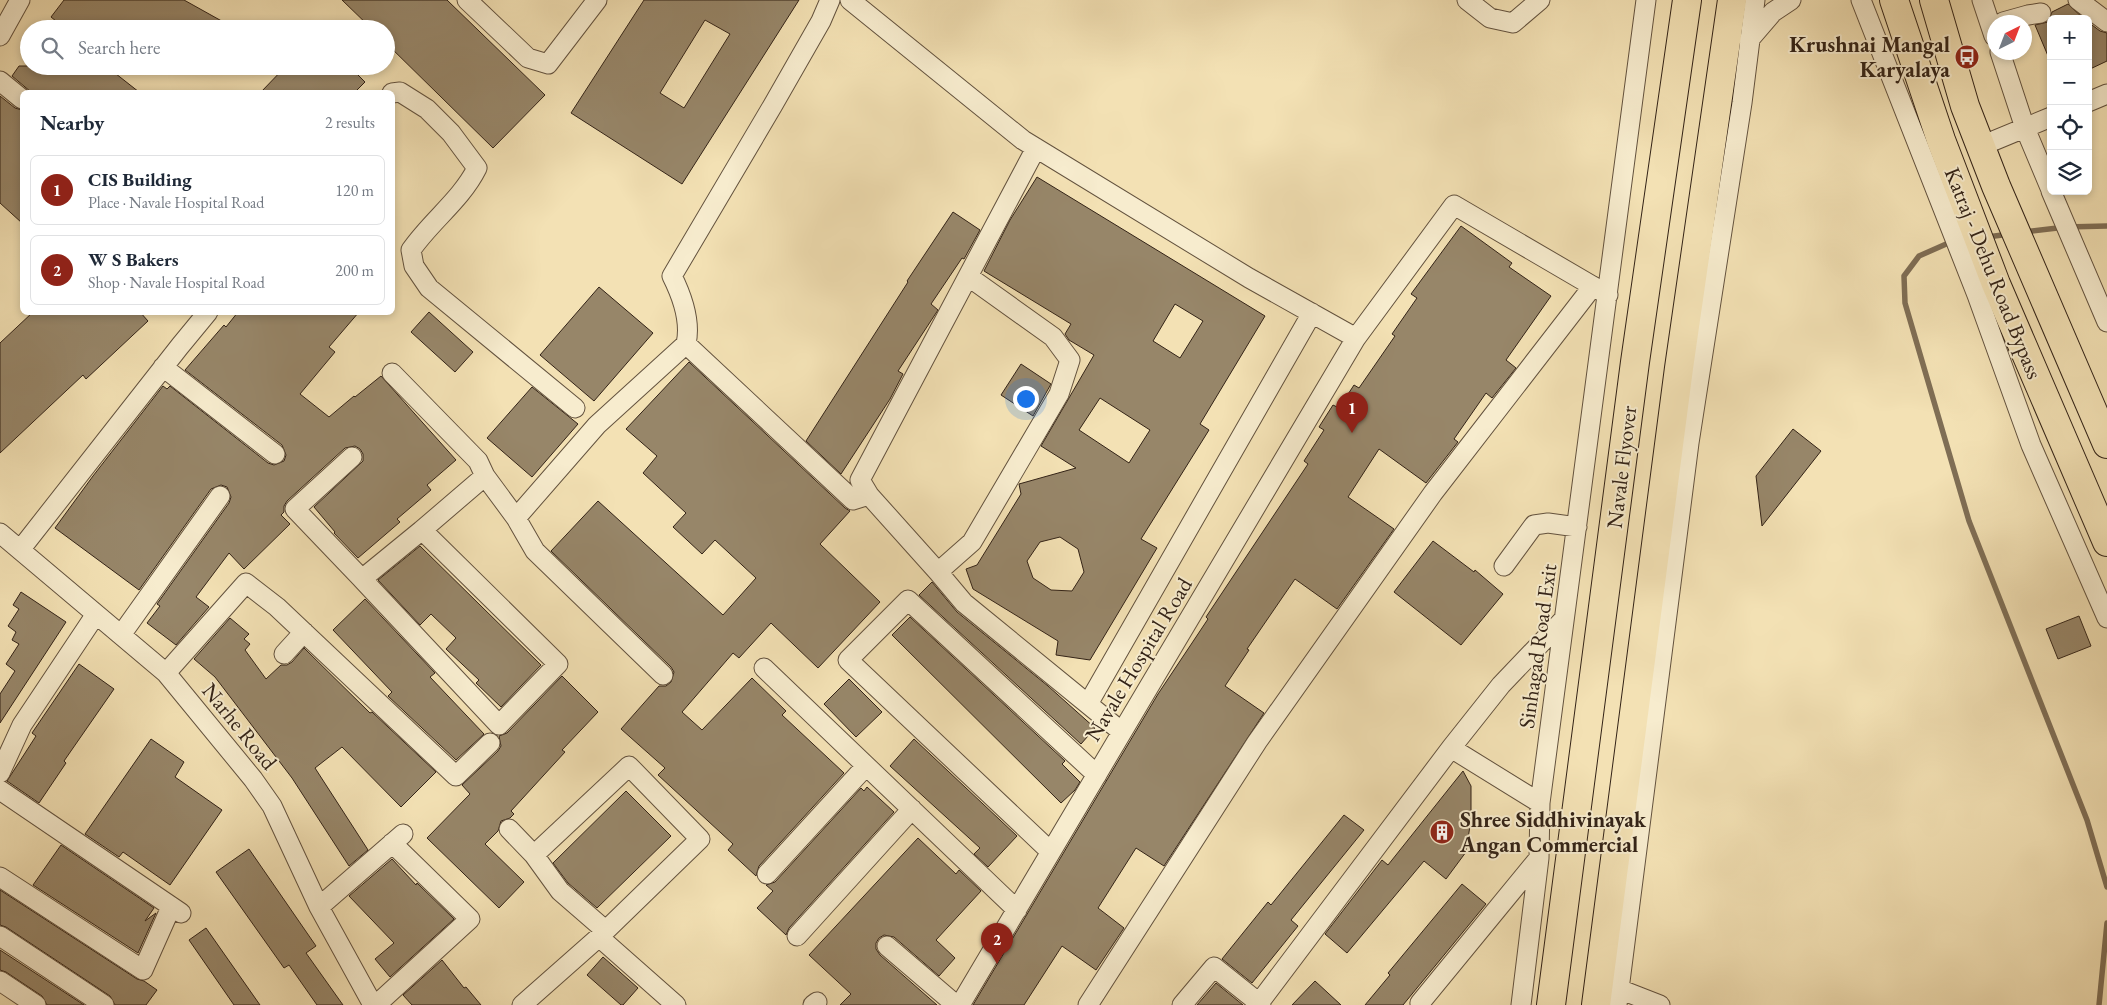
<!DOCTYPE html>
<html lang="en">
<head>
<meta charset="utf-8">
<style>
	:root { --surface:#fff; --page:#f2f2f3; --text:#1f2937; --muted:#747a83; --line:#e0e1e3; --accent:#8f2418 }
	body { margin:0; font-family:"EB Garamond",serif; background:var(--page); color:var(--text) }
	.controls { position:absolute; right:15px; top:15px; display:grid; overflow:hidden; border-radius:8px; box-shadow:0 2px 8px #0003 }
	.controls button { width:45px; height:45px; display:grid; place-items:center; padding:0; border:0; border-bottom:1px solid var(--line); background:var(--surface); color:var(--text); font:25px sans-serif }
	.compass { position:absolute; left:1987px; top:15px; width:45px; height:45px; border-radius:50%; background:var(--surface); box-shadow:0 2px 8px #0003; rotate:42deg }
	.you { position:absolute; left:1025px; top:398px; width:18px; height:18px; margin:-12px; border:4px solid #fff; border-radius:50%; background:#1a73e8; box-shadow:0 0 0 8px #1a73e833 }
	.badge { display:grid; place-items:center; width:32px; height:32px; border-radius:50%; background:var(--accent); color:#fff; font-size:16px; font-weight:700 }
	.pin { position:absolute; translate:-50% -41px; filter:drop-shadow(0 1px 2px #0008) }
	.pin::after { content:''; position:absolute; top:26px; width:18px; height:15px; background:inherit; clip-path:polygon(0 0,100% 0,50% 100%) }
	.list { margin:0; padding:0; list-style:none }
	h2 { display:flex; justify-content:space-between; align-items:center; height:65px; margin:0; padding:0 20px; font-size:21px }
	h2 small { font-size:16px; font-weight:400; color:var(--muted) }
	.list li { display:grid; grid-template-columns:32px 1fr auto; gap:15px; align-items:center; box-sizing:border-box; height:70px; margin:0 10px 10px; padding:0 10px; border:1px solid var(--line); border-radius:8px }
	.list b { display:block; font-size:19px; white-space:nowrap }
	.list p { margin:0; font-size:16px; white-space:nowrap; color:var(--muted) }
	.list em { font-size:16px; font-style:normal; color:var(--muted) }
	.icon { flex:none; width:28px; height:28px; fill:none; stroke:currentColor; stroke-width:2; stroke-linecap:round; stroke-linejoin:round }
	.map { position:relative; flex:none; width:2107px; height:1005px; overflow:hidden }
	.search { position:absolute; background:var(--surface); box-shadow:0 2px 8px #0003; left:20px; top:20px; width:375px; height:55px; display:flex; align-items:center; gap:12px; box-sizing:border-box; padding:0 18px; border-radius:28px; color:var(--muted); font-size:19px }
	.panel { position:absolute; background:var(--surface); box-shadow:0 2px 8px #0003; left:20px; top:90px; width:375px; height:225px; border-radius:8px }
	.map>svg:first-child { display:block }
</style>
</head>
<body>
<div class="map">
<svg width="2107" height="1005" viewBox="0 0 2107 1005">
	<rect width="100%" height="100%" fill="#f3e1b4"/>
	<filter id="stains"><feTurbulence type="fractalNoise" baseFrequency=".004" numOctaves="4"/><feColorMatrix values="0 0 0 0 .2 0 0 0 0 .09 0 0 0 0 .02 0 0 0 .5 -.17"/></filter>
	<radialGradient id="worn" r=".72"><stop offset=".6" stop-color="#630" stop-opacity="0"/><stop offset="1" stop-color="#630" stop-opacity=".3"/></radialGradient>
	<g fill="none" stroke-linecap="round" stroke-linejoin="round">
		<path stroke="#7f6e55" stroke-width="5.5" d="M2024 232 2066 227 2107 226
			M1987 237 2010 234
			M1953 241 1919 256 1904 276 1905 303 1969 521 2087 820 2107 887
			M2099 1005 2107 923"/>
	</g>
	<path fill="#978669" stroke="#332317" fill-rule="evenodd" d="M64 0H184L236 29H66L51 17Z
		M342 0H447L545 95 493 148 386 43V29H372Z
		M644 0H799L682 184 571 113ZM705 20 730 34 684 108 660 93Z
		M2068 4 2084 19H2051V63L2035 25 2048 22 2052 12Z
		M2088 22 2100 31 2107 33V61L2088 70Z
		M19 66H106L139 92H31L12 76Z
		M286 66H349L365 82 355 92H261Z
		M0 96 15 108 22 110V223L0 203Z
		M1037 177 1265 316 1200 424 1209 430 1141 539 1157 548 1090 660 1056 655 1058 641 973 589 966 569 977 565 1021 494 1019 484 1076 468 1041 446 1094 355 1069 340 1065 334 1071 324 984 271 1010 220ZM1175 304 1203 321 1180 358 1153 341ZM1100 398 1150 430 1129 463 1079 430ZM1060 537 1078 549 1084 572 1072 591 1051 590 1033 578 1027 561 1040 542Z
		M953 212 980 230 964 259 962 258 931 304 938 310 898 371 903 374 890 399 841 474 806 441 908 282 907 281Z
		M1461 226 1512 263 1509 267 1551 296 1506 360 1516 368 1492 398 1486 393 1454 439 1458 442 1426 483 1379 449 1348 497 1394 529 1337 609 1295 579 1247 649 1249 650 1225 686 1264 713 1164 866 1136 848 1098 908 1124 928 1096 970 1062 946 1024 1005H973L1158 694 1208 619 1206 617 1308 464 1304 461 1324 430 1319 427 1333 405 1339 408 1354 385 1359 388 1395 336 1392 334 1417 298 1411 294Z
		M599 287 653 333 594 401 540 355Z
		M33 312H140L148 321 86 379 83 375 0 453V343Z
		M238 312H359L329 347 335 352 300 394 329 417 354 396 355 397 381 376 456 460 427 485 431 490 397 519 400 522 358 558 334 533 335 532 314 507 363 461V454L360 449 355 446 345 448 287 501 284 506V512L281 515 290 524 244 569 229 553 196 597 209 607 176 645 147 623 160 606 157 604 229 503 231 497 227 487 221 485 211 489 139 590 55 528 93 476 163 386 167 389 170 386 268 463 274 465 284 461 286 455 282 445 185 370 224 325 226 327Z
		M429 312 473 352 455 372 411 332Z
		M689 362 845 508 850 511 820 544 880 602 818 668 771 623 739 658 733 653 682 712 702 730 752 678 786 711 782 715 844 773 759 866 756 876 728 850 733 844 658 775 665 768 621 729 659 686H666L671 682 674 672 671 667 551 551 598 501 723 615 756 578 715 540 702 554 673 527 686 513 643 473 657 456 626 429Z
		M1021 364 1051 384 1033 416 1001 395Z
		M532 387 578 424 532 477 487 438Z
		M1793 429 1821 451 1762 526 1756 476Z
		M1433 541 1474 572 1475 570 1503 594 1461 645 1394 592Z
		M420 546 541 665 501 707 476 683 479 680 446 649 456 638 431 614 420 625 378 580Z
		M932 582 957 612 1048 686 1095 728 1081 744 919 595Z
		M21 592 66 622 0 723V694L15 671 6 664 19 644 12 640 16 632 8 626 19 609 13 605Z
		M365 599 435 673 430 677 484 734 456 760 388 696 392 692 333 630Z
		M2079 616 2091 646 2058 659 2046 629Z
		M910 617 1065 761 1062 764 1080 782 1075 790 1061 803 892 635Z
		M230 618 249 634 244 639 250 644 245 650 266 679 281 665H287L292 662 304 648 370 713 372 712 436 772 401 807 342 747 315 768 368 850 349 866 292 778 215 677 194 659Z
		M79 664 114 689 64 761 66 763 39 803 7 781 36 736 32 733Z
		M562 676 598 712 562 750 565 752 511 811 514 814 510 818 501 821 498 831 485 844 524 882 499 908 427 838 470 794 462 785 498 751 501 746 499 736 507 733Z
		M849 679 882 712 856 737 824 704Z
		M151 739 184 762 175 777 222 810 170 885 123 852 119 857 85 834Z
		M914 739 1017 836 988 867 974 854 980 848 890 766Z
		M1463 771 1471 786V819L1466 852 1446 879 1424 861 1347 953 1325 934 1382 860 1388 865Z
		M867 787 894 812 789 928 786 935 757 908 773 891 766 885 775 882 861 788 864 791Z
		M626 791 671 836 597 908 568 883 553 863Z
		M1344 815 1364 830 1291 920 1298 926 1252 983 1222 959 1268 902 1271 905Z
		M918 838 956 874 959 870 981 891 936 940 955 958 939 976 894 937 884 935 879 938 876 943V949L880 955 937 1005H840L851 994 809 955Z
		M61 845 154 908 145 921 156 913 138 953 33 885Z
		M249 849 316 946 306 953 343 1005H317L289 965 284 968 216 872Z
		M392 859 416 885 417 883 454 919 390 977 375 959 394 943 349 896Z
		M1462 884 1486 904 1403 1005H1365L1390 975 1388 973Z
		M0 890 137 979 144 981 157 990 146 1005H115L110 996 6 927 0 925Z
		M206 928 260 1005H234L189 940Z
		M0 950 84 1005H47L42 996 6 972 0 970Z
		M603 957 638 988 623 1005H621L587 975Z
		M442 960 464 988 466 987 481 1005H412L403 995Z
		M1315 981 1341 1005H1292Z
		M1216 983 1243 1005H1197Z"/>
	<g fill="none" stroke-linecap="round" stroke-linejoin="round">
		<defs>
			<path id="minor" d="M467 0 528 58 548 64 597 0
				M850 0 1023 140 1249 278 1356 338
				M1467 0 1490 18 1513 23 1540 0
				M1861 0 1977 295 2031 445 2107 618
				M1982 0 1994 36
				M2078 0 2107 22
				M2003 22 2028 15 2041 13
				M0 36 20 0
				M1749 40 1773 12 1791 0
				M2000 52 2025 128 2051 190
				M0 81 22 99
				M392 93 400 92 427 109 451 133 477 168C461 200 431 221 411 250L414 266 429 288 575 408
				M2088 102 2107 94
				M1981 146 2051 117
				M2051 191 2107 322
				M969 277 1053 337 1070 360 1059 394 972 542 938 572 869 495 860 480 1036 148
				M686 344C691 322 682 296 672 276L773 105 821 21 830 0
				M163 367 275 454
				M392 373 478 461 485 476
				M352 457 295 509 362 579
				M516 518 535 551 663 675
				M422 530 362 579 499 725 558 664 422 530 485 476 516 518 597 425 686 344 853 500 869 495
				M0 533 166 673 253 779 272 806 319 907 373 1005
				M20 550 180 346 208 312
				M1504 566 1534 525 1548 523 1577 527
				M938 572 964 603 1122 732
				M121 635 220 496
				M284 654 304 632
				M764 668 1017 910
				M166 673 246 583 277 607 456 776 490 743
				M1088 704 1312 313
				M1451 748 1540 803
				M0 773 22 725 96 614
				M0 790 181 913
				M509 829 534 855
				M1051 852 848 660 908 600 1097 775
				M767 874 866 766
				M0 877 143 970 171 907
				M319 907 403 834
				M0 936 104 1005
				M797 936 912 809
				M599 937 676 1005
				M887 946 956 1005
				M0 981 36 1005
				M1619 989 1660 1005
				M376 1005 470 919 392 843
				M522 1005 599 937 700 839 629 766 534 855 560 891 605 930
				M813 1005 817 1002
				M960 1005 1356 338 1454 205 1608 295
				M1088 1005 1257 742 1433 493 1593 286
				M1182 1005 1214 967 1259 1003
				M1261 1005 1259 1003 1451 748 1501 685 1564 619
				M1421 1005 1420 1003 1539 858
				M1521 1005 1539 858 1540 803 1646 0
				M1617 1005 1689 443 1742 103 1755 0"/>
			<path id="highway" d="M1894 0 1941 140 1996 284 2107 542
				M1934 0 1965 106 1996 186 2107 444
				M1551 1005 1635 362 1687 0
				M1596 1005 1679 368 1732 0"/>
		</defs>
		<use href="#minor" stroke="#63523e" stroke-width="21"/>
		<use href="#highway" stroke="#332317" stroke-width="30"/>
		<use href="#minor" stroke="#f7ecce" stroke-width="19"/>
		<use href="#highway" stroke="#f3e1b4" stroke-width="28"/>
	</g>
	<defs>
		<symbol id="bus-disc" viewBox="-11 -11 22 22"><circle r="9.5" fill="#8f2418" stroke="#f7ecce"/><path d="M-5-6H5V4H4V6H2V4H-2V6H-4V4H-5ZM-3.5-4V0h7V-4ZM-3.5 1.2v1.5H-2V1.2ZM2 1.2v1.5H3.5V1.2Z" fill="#fff"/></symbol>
		<symbol id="building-disc" viewBox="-11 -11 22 22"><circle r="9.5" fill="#8f2418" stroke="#f7ecce"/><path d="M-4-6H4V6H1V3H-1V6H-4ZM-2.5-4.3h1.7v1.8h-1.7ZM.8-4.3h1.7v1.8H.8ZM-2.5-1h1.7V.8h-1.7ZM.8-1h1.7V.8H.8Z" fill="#fff"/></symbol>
	</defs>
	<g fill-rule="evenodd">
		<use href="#bus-disc" x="1953" y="43" width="28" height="28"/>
		<use href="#building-disc" x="1428" y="818" width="28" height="28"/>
	</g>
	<g text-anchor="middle" stroke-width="4" stroke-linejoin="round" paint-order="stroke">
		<g font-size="22" font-weight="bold" fill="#332317" stroke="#f7ecce" text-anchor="end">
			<text x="1950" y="52">Krushnai Mangal<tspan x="1950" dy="25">Karyalaya</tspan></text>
			<text x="1460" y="827" text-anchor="start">Shree Siddhivinayak<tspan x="1460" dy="25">Angan Commercial</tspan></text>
		</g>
		<g font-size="22" fill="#332317" stroke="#f7ecce">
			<text transform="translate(1994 273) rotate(68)" y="8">Katraj - Dehu Road Bypass</text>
			<text transform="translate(1621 467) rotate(-83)" y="8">Navale Flyover</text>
			<text transform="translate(1537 646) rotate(-82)" y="8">Sinhagad Road Exit</text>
			<text transform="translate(1138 659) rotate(-59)" y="8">Navale Hospital Road</text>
			<text transform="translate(240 726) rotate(51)" y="8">Narhe Road</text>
		</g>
	</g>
	<rect width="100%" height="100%" filter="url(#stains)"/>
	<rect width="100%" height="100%" fill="url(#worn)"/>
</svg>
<div class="controls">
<button>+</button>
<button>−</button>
<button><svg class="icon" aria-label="locate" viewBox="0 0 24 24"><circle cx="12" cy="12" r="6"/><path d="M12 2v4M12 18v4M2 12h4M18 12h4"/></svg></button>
<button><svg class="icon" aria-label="layers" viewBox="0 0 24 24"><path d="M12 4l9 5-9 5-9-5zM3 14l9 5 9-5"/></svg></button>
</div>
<svg class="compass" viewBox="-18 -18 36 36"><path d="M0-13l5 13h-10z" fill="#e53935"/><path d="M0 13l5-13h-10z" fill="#747a83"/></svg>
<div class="you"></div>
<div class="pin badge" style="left:1352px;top:433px">1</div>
<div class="pin badge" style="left:997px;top:964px">2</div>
<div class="search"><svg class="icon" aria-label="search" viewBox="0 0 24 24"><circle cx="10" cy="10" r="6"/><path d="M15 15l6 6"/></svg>Search here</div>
<section class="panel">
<h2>Nearby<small>2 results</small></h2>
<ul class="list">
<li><span class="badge">1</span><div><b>CIS Building</b><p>Place · Navale Hospital Road</p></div><em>120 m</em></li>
<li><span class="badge">2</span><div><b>W S Bakers</b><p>Shop · Navale Hospital Road</p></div><em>200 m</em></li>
</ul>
</section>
</div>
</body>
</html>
